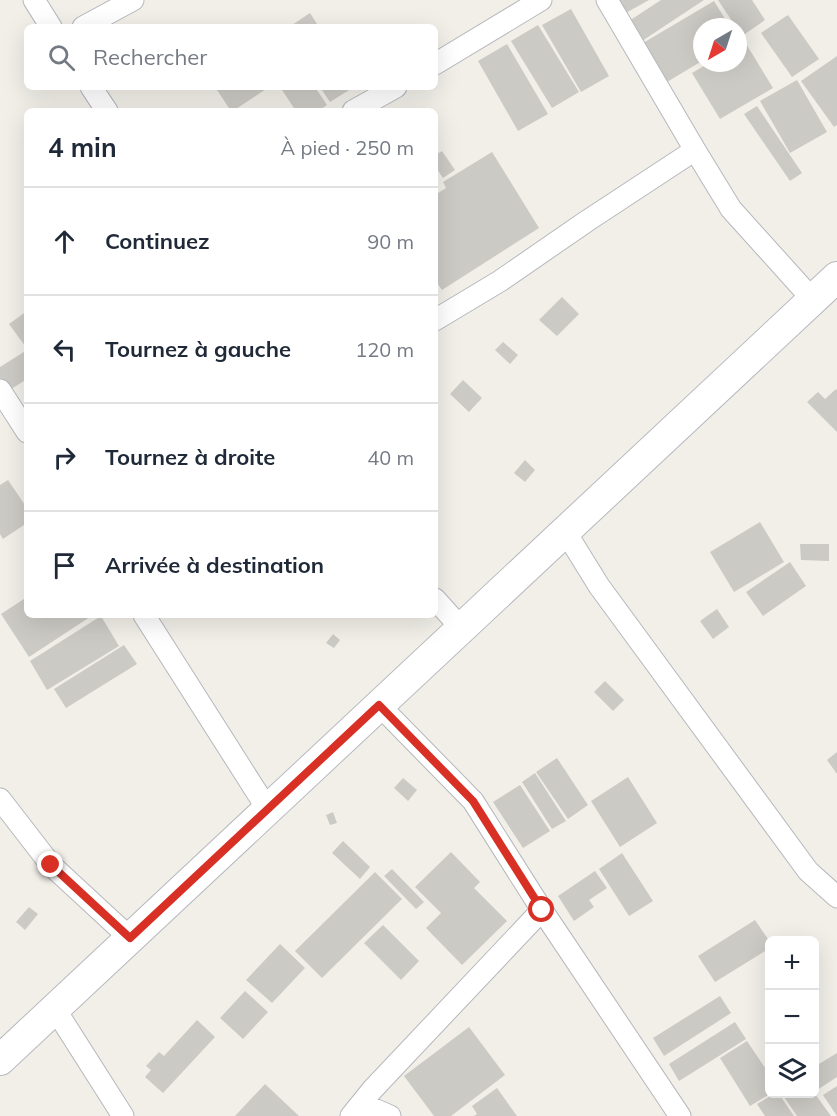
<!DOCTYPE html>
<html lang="fr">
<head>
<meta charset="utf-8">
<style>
	:root { --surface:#fff; --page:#f6f6f7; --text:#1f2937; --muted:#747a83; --line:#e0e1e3 }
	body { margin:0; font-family:Mulish,sans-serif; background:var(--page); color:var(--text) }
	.controls { position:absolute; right:18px; bottom:18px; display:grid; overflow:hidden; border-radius:9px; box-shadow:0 6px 24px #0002 }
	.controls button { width:54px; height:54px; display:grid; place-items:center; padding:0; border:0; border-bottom:2px solid var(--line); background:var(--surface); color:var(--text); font:30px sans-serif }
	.compass { position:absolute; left:693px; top:18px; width:54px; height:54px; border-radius:50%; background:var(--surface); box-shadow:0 6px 24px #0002; rotate:219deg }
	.stop { position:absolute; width:18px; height:18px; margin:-14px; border:4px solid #d93025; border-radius:50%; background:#fff }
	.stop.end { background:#d93025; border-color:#fff; box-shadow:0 2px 6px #0008 }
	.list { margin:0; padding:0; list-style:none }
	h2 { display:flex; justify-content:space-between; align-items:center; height:78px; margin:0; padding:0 24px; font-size:26px }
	h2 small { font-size:20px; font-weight:400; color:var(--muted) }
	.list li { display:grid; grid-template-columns:39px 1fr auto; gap:18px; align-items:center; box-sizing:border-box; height:108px; padding:0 24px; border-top:2px solid var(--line) }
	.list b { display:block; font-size:22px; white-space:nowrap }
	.list em { font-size:20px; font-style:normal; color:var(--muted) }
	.icon { flex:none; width:33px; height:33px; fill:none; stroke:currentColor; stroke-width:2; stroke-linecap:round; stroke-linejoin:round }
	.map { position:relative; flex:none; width:837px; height:1116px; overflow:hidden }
	.search { position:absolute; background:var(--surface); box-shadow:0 6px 24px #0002; left:24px; top:24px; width:414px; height:66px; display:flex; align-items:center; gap:15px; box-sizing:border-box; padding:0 21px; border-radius:9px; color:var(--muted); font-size:22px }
	.panel { position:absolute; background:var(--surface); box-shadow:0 6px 24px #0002; left:24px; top:108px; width:414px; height:510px; border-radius:9px }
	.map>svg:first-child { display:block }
</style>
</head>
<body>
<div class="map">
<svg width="837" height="1116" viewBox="0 0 837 1116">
	<rect width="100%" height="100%" fill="#f1efe8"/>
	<path fill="#cccac5" d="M617 0H649L624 14Z
		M661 0H704L642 41 629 21Z
		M718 0H752L765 20 742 36 738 30V27H736Z
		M714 1 730 27H702V61L667 82 643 43Z
		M571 9 609 76 581 92 542 25Z
		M310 13 319 27H289Z
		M788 15 819 59 792 77 761 33Z
		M538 25 579 92 552 108 511 41Z
		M745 42 773 88 720 119 692 73 709 63H738V46Z
		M507 44 548 114 518 131 478 61Z
		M837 56V125L834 127 801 81Z
		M797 80 827 132 790 153 760 101Z
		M215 87H269L233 111H231Z
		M280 87H315L327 105 318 111H296Z
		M320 87H354L330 102Z
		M757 106 802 173 790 181 744 114Z
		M442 151 455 170 443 178 435 166V155Z
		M492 152 539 228 442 290 435 280V195L446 188 443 182Z
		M562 297 579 314 557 336 539 320Z
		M27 311V345L25 346 9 324Z
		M503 342 518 355 510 364 495 350Z
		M27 350V379L8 391 0 378V367Z
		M463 380 482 398 469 412 450 394Z
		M836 389 837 390V432L807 402 818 392 825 399Z
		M525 460 535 470 525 482 514 473Z
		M8 480 27 508V523L3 539 0 534V485Z
		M760 522 784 562 734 592 710 552Z
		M800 544H829V561L801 560Z
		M790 562 806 586 763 616 746 592Z
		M27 597V615H93L29 657 1 614Z
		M717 609 729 627 713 639 700 621Z
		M101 616 119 646 47 690 30 661Z
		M333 634 340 640 334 648 326 643Z
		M124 645 137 664 66 708 54 689Z
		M605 681 624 700 613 711 594 692Z
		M837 752V774L827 760Z
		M557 758 588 805 568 819 536 772Z
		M535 773 566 821 552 829 522 782Z
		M628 777 657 823 620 847 591 801Z
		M403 778 417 790 408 801 394 788Z
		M520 785 550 831 523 848 493 802Z
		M333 812 337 823 330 825 326 815Z
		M343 841 370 867 360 879 332 853Z
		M451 852 480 882 474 888 507 921 462 965 426 928 441 913 415 887Z
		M622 853 653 901 629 916 599 869Z
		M392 869 424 902 416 909 384 876Z
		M595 871 607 888 589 900 594 907 574 921 558 896Z
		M375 872 402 899 322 978 295 951Z
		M29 907 38 914 25 930 16 922Z
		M755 920 770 942V948L715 982 698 956Z
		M383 925 419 961 401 980 364 943Z
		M280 944 305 968 272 1003 246 980Z
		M245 991 268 1012 243 1039 220 1018Z
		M720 996 731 1013 664 1056 653 1038Z
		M197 1020 215 1037 163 1093 145 1077 151 1070 146 1066 159 1052 164 1056Z
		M735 1022 746 1039 679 1081 669 1064Z
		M469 1027 505 1075 451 1116H434L404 1076Z
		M747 1041 770 1075V1094L750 1106 720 1058Z
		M837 1053V1077L817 1090 814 1086V1067Z
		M265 1084 299 1116H235Z
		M837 1086V1116L823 1095Z
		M497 1088 517 1116H474L477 1114 472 1106Z
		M774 1094H779L794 1116H765L757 1104Z
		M782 1094H815L831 1116H797Z"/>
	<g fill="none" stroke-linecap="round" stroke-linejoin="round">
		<defs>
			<path id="street" d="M34 0 51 27
				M607 0 695 150 731 209 813 300
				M83 27 133 0
				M435 64 541 0
				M91 87 107 111
				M353 111 396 87
				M435 320 500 281 587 221 695 150
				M0 390 27 432
				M565 531 599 586 808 871 837 897
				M435 599 462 629
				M144 615 268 810
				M379 705 473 801 542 910 680 1116
				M0 799 51 865 130 938
				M55 1009 123 1116
				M351 1116 372 1090 542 910
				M354 1116 367 1106 390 1116"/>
			<path id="secondary" d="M0 1060 837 277"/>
		</defs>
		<use href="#street" stroke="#b5b8bc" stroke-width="23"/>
		<use href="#secondary" stroke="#b6babf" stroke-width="32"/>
		<use href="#street" stroke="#fff" stroke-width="21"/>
		<use href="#secondary" stroke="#fff" stroke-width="30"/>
	</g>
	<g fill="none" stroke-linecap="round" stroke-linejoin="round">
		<path stroke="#d93025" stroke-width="8" d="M51 865 130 938 379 705 473 801 542 910"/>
	</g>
</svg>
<div class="controls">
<button>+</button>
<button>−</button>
<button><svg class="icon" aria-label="layers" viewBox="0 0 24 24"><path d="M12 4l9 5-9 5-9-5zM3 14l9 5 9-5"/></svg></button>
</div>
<svg class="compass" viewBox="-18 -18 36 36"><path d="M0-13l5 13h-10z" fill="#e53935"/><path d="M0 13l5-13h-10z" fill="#747a83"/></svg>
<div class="stop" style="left:542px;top:910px"></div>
<div class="stop end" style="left:51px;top:865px"></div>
<div class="search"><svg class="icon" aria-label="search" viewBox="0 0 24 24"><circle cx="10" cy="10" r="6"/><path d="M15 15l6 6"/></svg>Rechercher</div>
<section class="panel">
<h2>4 min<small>À pied · 250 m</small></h2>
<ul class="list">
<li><svg class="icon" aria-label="ahead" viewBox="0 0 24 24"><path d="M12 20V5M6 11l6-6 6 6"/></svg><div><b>Continuez</b></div><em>90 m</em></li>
<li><svg class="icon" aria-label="left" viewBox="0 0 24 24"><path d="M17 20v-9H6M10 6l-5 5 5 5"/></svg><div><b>Tournez à gauche</b></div><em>120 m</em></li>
<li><svg class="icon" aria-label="right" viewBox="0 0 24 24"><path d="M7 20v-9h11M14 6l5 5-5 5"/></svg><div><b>Tournez à droite</b></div><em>40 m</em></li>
<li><svg class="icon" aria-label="arrive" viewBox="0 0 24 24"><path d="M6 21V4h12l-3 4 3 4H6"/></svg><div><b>Arrivée à destination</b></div></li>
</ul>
</section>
</div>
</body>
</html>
